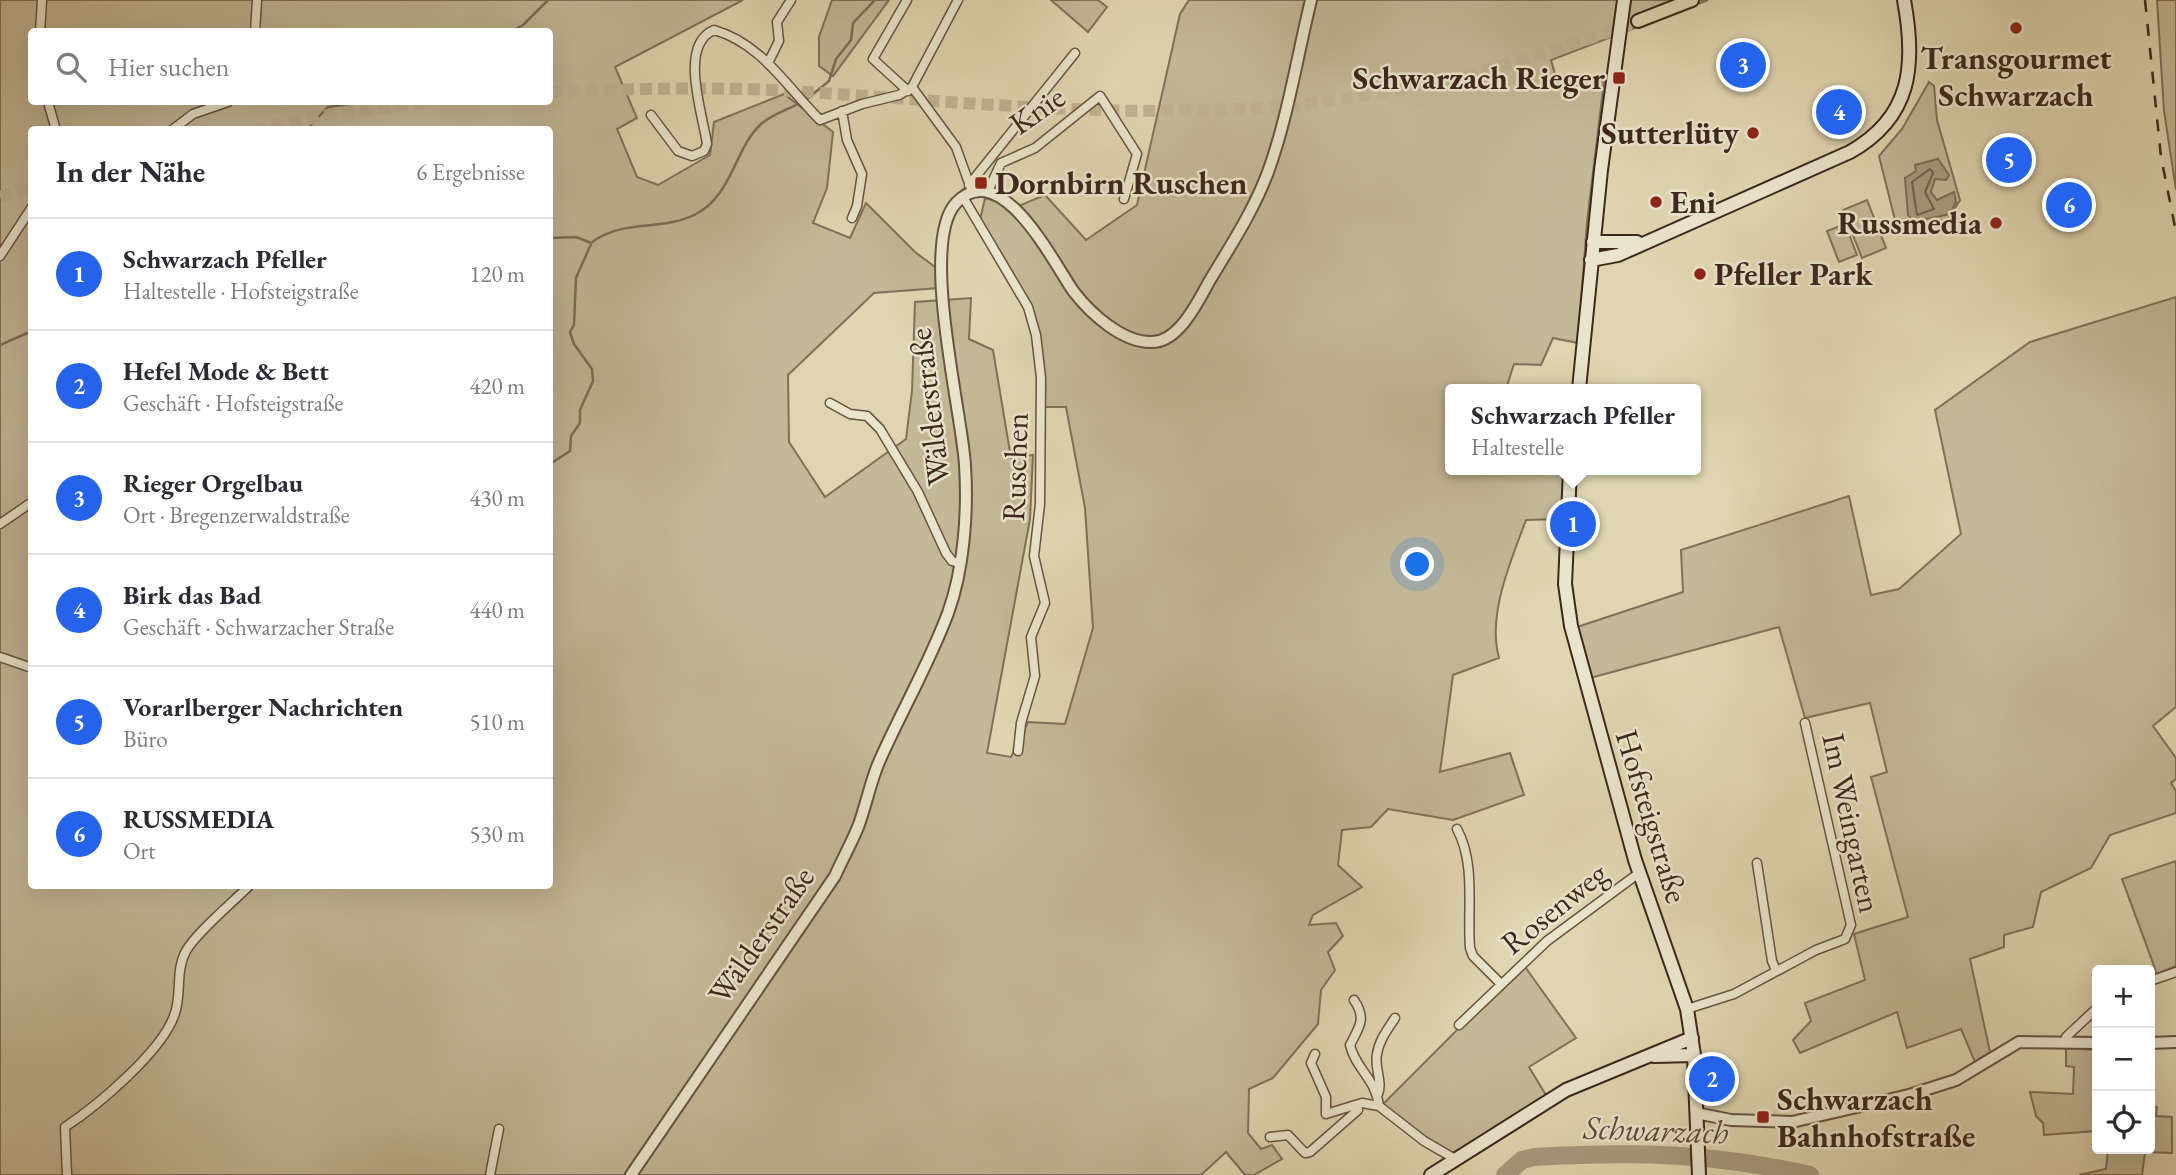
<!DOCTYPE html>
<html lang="de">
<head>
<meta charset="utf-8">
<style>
	:root { --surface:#fff; --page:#f2f2f3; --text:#2b2b33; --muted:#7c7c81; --line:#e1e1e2; --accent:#2563eb }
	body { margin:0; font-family:"EB Garamond",serif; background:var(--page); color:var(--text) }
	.controls { position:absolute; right:21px; bottom:21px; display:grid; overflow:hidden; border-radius:7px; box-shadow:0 7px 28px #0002 }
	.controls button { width:63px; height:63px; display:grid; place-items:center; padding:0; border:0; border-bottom:2px solid var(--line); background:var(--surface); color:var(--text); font:35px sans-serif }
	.you { position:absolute; left:1418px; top:565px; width:24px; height:24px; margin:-18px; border:5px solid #fff; border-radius:50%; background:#1a73e8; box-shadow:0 0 0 10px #1a73e833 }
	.badge { display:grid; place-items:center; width:46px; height:46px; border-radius:50%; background:var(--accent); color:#fff; font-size:23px; font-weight:700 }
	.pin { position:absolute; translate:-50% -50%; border:4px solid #fff; box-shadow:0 2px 7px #0006 }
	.popup { position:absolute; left:1445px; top:384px; width:256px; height:91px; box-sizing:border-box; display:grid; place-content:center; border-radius:7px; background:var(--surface); filter:drop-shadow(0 2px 5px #0005); font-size:23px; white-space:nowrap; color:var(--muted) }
	.popup b { font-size:26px; color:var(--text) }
	.popup::after { content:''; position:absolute; left:50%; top:100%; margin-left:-14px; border:14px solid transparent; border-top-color:var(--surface) }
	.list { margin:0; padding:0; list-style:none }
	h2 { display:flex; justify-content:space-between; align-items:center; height:91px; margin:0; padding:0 28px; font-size:30px }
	h2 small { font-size:23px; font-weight:400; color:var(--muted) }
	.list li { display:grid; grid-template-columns:46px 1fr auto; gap:21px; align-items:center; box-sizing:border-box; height:112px; padding:0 28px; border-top:2px solid var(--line) }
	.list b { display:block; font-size:26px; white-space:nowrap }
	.list p { margin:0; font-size:23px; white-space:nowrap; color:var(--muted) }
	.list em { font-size:23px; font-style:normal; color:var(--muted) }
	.icon { flex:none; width:38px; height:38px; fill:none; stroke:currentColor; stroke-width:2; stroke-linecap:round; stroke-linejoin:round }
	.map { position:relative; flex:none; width:2176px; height:1175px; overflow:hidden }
	.search { position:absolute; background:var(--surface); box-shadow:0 7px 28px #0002; left:28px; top:28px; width:525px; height:77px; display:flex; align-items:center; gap:18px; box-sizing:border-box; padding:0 24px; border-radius:7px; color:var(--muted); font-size:26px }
	.panel { position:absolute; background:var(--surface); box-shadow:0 7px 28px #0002; left:28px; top:126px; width:525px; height:763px; border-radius:7px }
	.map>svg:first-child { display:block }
</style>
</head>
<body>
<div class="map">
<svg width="2176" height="1175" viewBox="0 0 2176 1175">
	<rect width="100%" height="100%" fill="#dfd5b0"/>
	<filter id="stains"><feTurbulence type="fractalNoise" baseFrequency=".00286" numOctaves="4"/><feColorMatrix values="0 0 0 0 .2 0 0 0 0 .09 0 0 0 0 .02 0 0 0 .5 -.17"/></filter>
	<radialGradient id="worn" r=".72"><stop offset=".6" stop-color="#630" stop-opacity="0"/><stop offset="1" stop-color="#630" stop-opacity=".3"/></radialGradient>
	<path fill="#c3b897" stroke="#80705a" stroke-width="2" fill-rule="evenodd" d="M0 0H743L615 67 637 118 617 129 637 177 658 185 710 155 714 122 784 94 833 132 827 188 813 223 850 238 866 203 915 252 939 270V288L874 293 788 375 789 442 825 497 906 439 912 391 915 302 971 298 969 339 993 350 1011 458 1033 455 1030 519 987 753 1011 757 1028 722 1065 724 1093 628 1085 508 1066 407H1045L1039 335 980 220 985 198 1016 207 1045 195 1086 240 1137 205 1180 14 1189 0H1708L1551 60 1559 88 1604 81 1587 222 1578 343 1553 338 1541 365 1514 364 1506 389H1450V470H1566L1560 519 1526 520C1511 561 1487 614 1499 658L1453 675 1440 772 1510 753 1524 795 1453 820 1388 809 1371 827 1342 830 1338 865 1362 887 1313 915 1309 925 1336 923 1343 936 1328 952 1335 970 1321 990 1318 1024 1273 1078 1249 1089 1248 1133 1261 1149 1272 1145 1282 1159 1254 1175H1245L1226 1152 1201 1175H0ZM32 32H550V102H32ZM32 130H550V886H32Z
		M832 0H889L833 76 819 66V37Z
		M1051 0H1098L1107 7 1088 32Z
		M2157 0H2176V190L2164 111Z
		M1929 82 1934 86 1937 120 1960 200 1948 219 1903 231 1896 224 1879 156 1902 129Z
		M1867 200 1886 248 1862 258 1843 210Z
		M1845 224 1857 255 1839 262 1827 231Z
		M2176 297V707L2153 726 2176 758V779L2171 783 2176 791V813L2110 835 2091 868 2041 892 2033 927 2004 935V947L1970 959 1990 1052 1975 1062 1961 1029 1907 1048 1897 1012 1800 1053 1793 1040 1811 1021 1805 1003 1865 980 1854 934 1908 917 1871 777 1887 772 1870 703 1805 718 1779 627 1590 678 1577 627 1683 592 1681 550 1849 496 1871 595 1899 589 1961 534 1935 410 2030 342Z
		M2176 861V966L2157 974 2122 879Z
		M1523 964 1576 1038 1529 1067 1549 1100 1455 1159 1381 1106Z
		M2066 1048 2097 1050V1131L2044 1135 2043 1123 2036 1116 2030 1092 2073 1094 2074 1067 2066 1066Z
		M2150 1106 2157 1107 2156 1116 2172 1117V1153L2145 1152 2142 1175H2079L2106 1169 2108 1149H2150Z"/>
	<path fill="#a89a7e" stroke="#7d6c57" stroke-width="2" d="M1938 159 1949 175 1946 180 1935 179 1931 192 1937 200 1954 192 1956 202 1950 214 1913 222 1908 215 1905 178 1916 171 1915 165Z"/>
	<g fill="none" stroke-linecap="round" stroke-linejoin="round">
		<path stroke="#72614d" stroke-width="2" d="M1930 169 1933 173 1925 192 1934 209 1917 215 1912 182Z"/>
		<path stroke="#7d6c57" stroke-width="2.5" d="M510 32 523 25 548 0
			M807 99 829 81 836 59 851 40 853 23 875 0
			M306 130 328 107 363 102
			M550 238 576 237 591 243C621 219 662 231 694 215 732 197 734 150 760 125 769 116 786 110 798 104
			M0 345 32 331
			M550 464 570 451 571 436 580 423V410L593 381 592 369 574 344 570 332 574 325 576 278 591 244"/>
		<path stroke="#a89a7e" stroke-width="18" d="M1505 1175 1522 1160 1534 1157C1635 1151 1711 1153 1810 1175"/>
		<path stroke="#bfb292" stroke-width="12" stroke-dasharray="12 6" stroke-linecap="butt" d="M550 92C623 89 697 87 771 90 925 98 1080 117 1235 109 1373 103 1509 70 1638 21
			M254 130 333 114 426 102
			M0 197 32 187"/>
		<defs>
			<path id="minor" d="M907 0 873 59 908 91
				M40 32 42 0
				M255 32 257 0
				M768 63 779 41 777 22 791 0
				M912 87 956 147 970 186
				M48 102 56 130
				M842 111 847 140 862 174 857 206 852 218
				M651 115 678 151 692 156 704 151 707 144C703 115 678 45 714 30 761 43 787 87 820 120L862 104 899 95 912 87 958 0
				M172 130 193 114 228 102
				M969 185 1075 53
				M988 191 1001 163 1035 148 1100 96 1137 154 1124 199
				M963 197 1028 307 1036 335 1041 378 1040 504 1034 556 1045 603 1031 637 1035 676 1021 723 1018 751
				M0 256 32 207
				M830 403 850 414 867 416 880 429 918 492 946 553 952 561 959 563
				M0 524 32 502
				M0 657 32 668
				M1457 829C1476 864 1467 909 1470 948L1473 956 1500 983
				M1757 863 1772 961 1776 970
				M2150 981 2176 972
				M1354 1000C1367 1019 1359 1027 1350 1045 1355 1068 1376 1079 1379 1106
				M1687 1009 1734 994 1816 950 1845 939 1851 925 1805 723
				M1459 1025 1547 941 1639 873
				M2065 1042 2066 1037 2097 1008
				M1315 1054 1311 1063 1326 1097V1114L1362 1103 1379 1106 1424 1141 1455 1159
				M1378 1094C1383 1082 1374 1067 1377 1054 1379 1040 1388 1029 1395 1018
				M1270 1137 1288 1135 1305 1153 1310 1152 1358 1110
				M67 1175 65 1127C97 1106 164 1050 175 1013 182 993 175 971 186 951 196 933 233 902 249 886
				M490 1175 499 1129"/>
			<path id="tertiary" d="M2150 1043 2176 1042
				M1696 1113 1731 1120 1792 1122 1909 1095 1956 1080 2019 1042 2097 1043
				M631 1175 835 876C842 860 851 844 858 827 866 806 870 783 879 762 901 712 929 664 948 613 964 569 968 512 965 465 962 412 919 243 956 203 1001 155 1054 264 1074 292 1091 314 1123 343 1152 342 1163 342 1173 335 1181 326 1193 313 1201 296 1210 280 1231 245 1254 210 1268 172 1288 117 1297 57 1311 0"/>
			<path id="secondary" d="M1593 242H1637
				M1591 260 1618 255 1850 152C1912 117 1916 65 1904 0
				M1579 389 1601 170 1624 0
				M1570 470 1565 584 1571 626 1635 860 1687 1009 1694 1055 1699 1175
				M1654 1056 1694 1055
				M1431 1175 1566 1090 1692 1038"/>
			<path id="primary" d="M1638 21 1692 0"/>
		</defs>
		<use href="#minor" stroke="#665341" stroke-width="11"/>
		<use href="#tertiary" stroke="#665341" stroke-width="14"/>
		<use href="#secondary" stroke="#3d281c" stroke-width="16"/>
		<use href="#primary" stroke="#3d281c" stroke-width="16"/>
		<use href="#minor" stroke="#eae4cc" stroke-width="8"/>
		<use href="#tertiary" stroke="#eae4cc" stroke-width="10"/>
		<use href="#secondary" stroke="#eae4cc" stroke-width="12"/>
		<use href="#primary" stroke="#dfd5b0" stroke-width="12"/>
		<path stroke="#3d281c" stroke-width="2.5" stroke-dasharray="12 12" stroke-linecap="butt" d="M2145 0 2161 157 2176 232"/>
	</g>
	<g fill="#8f2418" stroke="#eae4cc" stroke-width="2.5">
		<circle cx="2016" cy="28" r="7"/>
		<rect x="1612" y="71" width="14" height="14" rx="3.5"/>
		<circle cx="1753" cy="133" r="7"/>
		<rect x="974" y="176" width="14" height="14" rx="3.5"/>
		<circle cx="1656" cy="202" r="7"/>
		<circle cx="1996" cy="223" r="7"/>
		<circle cx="1700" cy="274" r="7"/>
		<rect x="1756" y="1110" width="14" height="14" rx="3.5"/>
	</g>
	<g text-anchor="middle" stroke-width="5" stroke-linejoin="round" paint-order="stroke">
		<g font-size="32" font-weight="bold" fill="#3d281c" stroke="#eae4cc" text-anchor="start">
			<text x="2016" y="69" text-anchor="middle">Transgourmet<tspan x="2016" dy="37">Schwarzach</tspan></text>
			<text x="1605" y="89" text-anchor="end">Schwarzach Rieger</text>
			<text x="1739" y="144" text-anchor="end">Sutterlüty</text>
			<text x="995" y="194">Dornbirn Ruschen</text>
			<text x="1670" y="213">Eni</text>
			<text x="1982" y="234" text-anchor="end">Russmedia</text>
			<text x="1714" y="285">Pfeller Park</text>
			<text x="1777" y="1110">Schwarzach<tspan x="1777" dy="37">Bahnhofstraße</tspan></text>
		</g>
		<g font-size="32" fill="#3d281c" stroke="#eae4cc">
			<text transform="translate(1037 110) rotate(-35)" y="11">Knie</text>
			<text transform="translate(929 407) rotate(-97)" y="11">Wälderstraße</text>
			<text transform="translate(1015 467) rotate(-88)" y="11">Ruschen</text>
			<text transform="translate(1652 816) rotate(73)" y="11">Hofsteigstraße</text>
			<text transform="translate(1852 823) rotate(78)" y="11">Im Weingarten</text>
			<text transform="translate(1554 908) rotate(-39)" y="11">Rosenweg</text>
			<text transform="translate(761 935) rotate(-55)" y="11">Wälderstraße</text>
		</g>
		<g font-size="33" font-style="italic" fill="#5d4a39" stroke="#eae4cc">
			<text transform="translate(1656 1129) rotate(2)" y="12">Schwarzach</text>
		</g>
	</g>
	<rect width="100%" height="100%" filter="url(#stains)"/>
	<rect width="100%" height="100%" fill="url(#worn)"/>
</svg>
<div class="controls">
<button>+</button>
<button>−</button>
<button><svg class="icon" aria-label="locate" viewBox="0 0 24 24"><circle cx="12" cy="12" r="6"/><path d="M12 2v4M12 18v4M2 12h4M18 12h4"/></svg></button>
</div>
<div class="you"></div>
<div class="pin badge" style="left:1573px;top:524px">1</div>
<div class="popup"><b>Schwarzach Pfeller</b>Haltestelle</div>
<div class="pin badge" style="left:1712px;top:1079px">2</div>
<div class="pin badge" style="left:1743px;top:65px">3</div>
<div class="pin badge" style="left:1839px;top:112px">4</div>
<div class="pin badge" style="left:2009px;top:160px">5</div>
<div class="pin badge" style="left:2069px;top:205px">6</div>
<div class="search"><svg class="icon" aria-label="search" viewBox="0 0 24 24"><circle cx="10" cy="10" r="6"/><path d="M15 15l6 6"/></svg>Hier suchen</div>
<section class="panel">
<h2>In der Nähe<small>6 Ergebnisse</small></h2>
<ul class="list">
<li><span class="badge">1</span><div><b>Schwarzach Pfeller</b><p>Haltestelle · Hofsteigstraße</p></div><em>120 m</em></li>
<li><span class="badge">2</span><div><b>Hefel Mode &amp; Bett</b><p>Geschäft · Hofsteigstraße</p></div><em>420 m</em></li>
<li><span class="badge">3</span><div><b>Rieger Orgelbau</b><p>Ort · Bregenzerwaldstraße</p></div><em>430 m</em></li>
<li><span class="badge">4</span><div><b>Birk das Bad</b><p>Geschäft · Schwarzacher Straße</p></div><em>440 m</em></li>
<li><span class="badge">5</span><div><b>Vorarlberger Nachrichten</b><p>Büro</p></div><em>510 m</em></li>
<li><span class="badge">6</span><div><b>RUSSMEDIA</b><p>Ort</p></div><em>530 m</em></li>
</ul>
</section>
</div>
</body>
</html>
